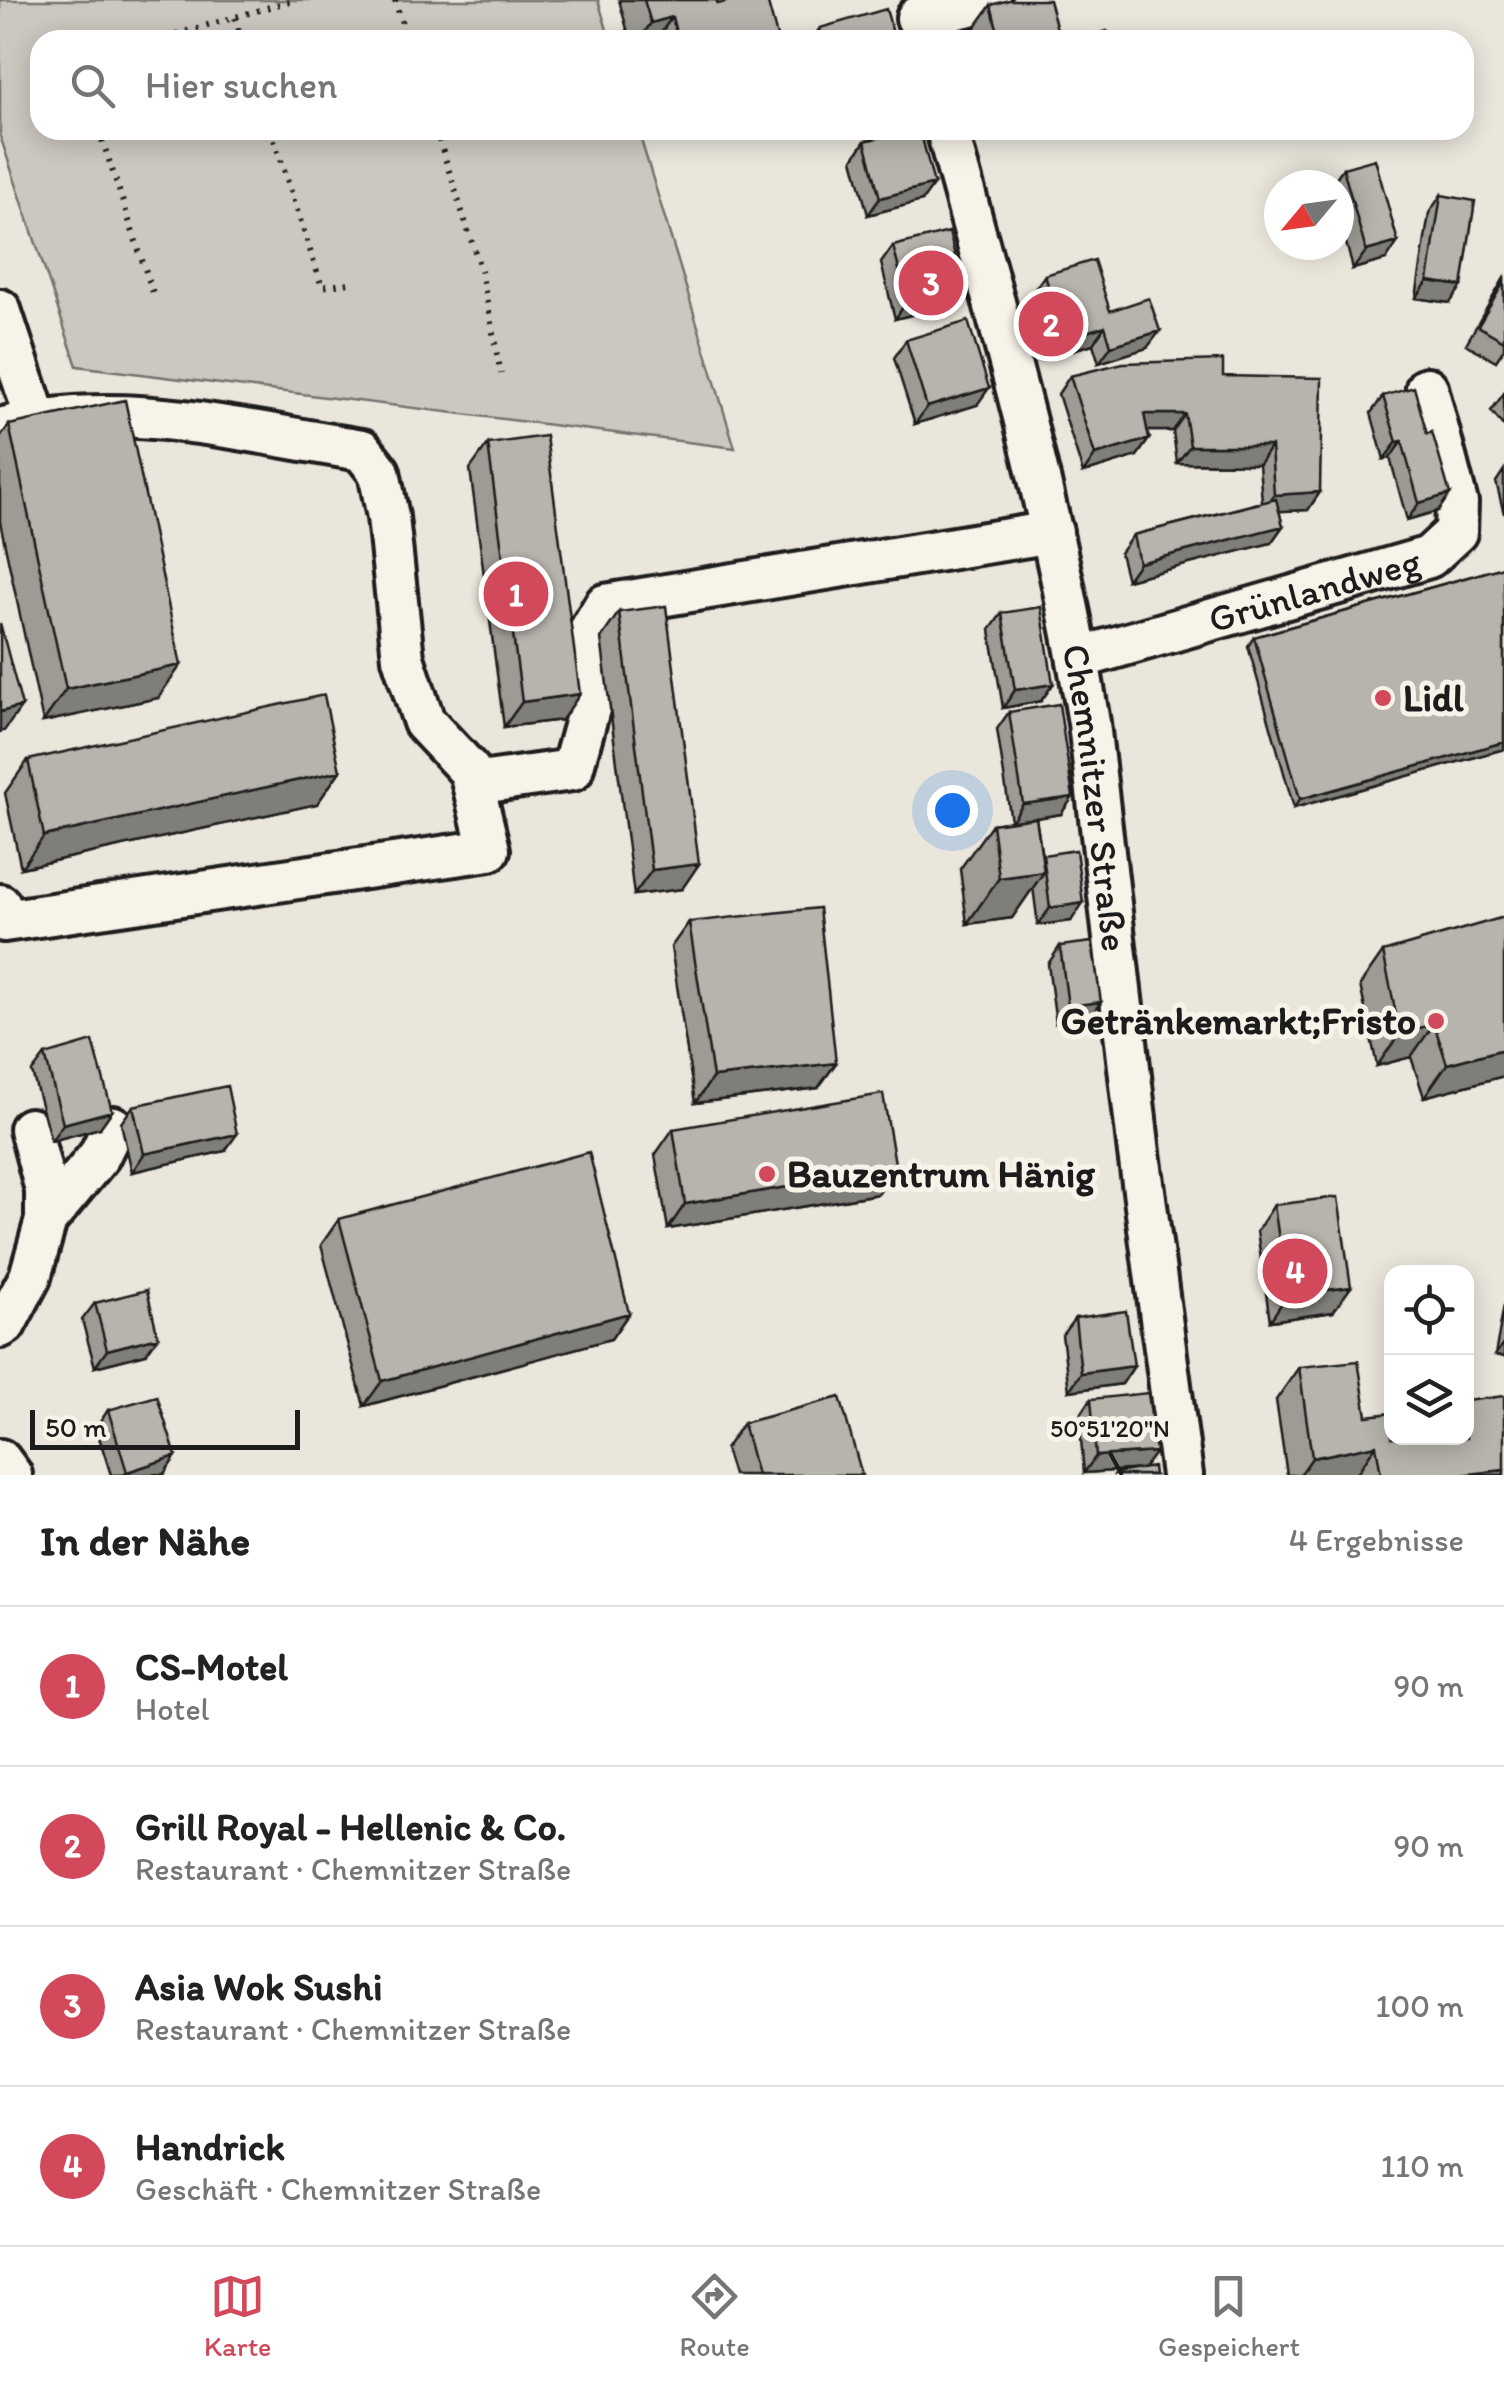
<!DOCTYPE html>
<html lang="de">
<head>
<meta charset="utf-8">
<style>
	:root { --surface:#fff; --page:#f6f6f6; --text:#222; --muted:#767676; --line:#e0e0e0; --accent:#d1495b }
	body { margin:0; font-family:Itim,sans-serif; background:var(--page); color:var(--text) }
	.controls { position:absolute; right:30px; bottom:30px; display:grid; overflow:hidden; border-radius:20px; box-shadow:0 5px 25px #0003 }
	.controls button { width:90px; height:90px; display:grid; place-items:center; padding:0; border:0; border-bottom:2px solid var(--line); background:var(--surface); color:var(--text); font:50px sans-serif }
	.compass { position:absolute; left:1264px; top:170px; width:90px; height:90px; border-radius:50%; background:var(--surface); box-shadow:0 5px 25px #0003; rotate:241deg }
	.scale { position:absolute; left:30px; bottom:25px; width:270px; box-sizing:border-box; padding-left:10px; border:5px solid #1c1c1c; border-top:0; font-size:28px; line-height:35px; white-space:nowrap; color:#1c1c1c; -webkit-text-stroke:8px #f7f3e8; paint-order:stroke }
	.you { position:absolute; left:952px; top:810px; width:35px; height:35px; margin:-25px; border:8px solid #fff; border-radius:50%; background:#1a73e8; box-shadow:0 0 0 15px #1a73e833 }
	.badge { display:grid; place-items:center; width:65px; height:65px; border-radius:50%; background:var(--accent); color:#fff; font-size:32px; font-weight:700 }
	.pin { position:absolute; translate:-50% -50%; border:5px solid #fff; box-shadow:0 2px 10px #0006 }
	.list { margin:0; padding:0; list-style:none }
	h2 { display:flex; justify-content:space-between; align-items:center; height:130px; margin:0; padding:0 40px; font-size:42px }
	h2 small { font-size:32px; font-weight:400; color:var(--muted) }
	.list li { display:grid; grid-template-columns:65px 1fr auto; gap:30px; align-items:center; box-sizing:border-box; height:160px; padding:0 40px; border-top:2px solid var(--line) }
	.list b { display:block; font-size:38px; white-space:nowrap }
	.list p { margin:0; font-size:32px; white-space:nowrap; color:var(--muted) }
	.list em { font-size:32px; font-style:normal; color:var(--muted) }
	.icon { flex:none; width:55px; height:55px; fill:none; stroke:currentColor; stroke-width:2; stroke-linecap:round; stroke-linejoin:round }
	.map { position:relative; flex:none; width:1504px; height:1475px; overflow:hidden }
	.search { position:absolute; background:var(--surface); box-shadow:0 5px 25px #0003; left:30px; right:30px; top:30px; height:110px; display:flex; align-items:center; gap:25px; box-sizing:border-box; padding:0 35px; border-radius:30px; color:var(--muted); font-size:38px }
	.sheet { height:770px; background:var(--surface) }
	nav { display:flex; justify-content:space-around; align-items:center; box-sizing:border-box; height:140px; border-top:2px solid var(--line); background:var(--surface); font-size:28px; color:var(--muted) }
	nav a { display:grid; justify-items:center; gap:5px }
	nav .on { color:var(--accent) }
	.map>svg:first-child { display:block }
</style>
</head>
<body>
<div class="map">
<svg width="1504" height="1475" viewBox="0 0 1504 1475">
	<rect width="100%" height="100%" fill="#eae6dc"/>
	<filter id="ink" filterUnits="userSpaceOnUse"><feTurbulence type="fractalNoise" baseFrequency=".01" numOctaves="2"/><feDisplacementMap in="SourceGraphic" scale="20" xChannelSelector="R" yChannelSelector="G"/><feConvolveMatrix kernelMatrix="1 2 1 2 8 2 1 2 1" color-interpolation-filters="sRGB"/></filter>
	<g filter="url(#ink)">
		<path fill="#ccc8c0" stroke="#74726e" stroke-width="2.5" d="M0 0H598L610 40H40V130H638L735 448 77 366 0 136Z"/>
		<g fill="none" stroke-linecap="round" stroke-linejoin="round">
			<defs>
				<g id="minor">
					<path d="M917 18 989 0"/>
					<path id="s1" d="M947 130C1001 326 1056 522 1089 723L1139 1153 1182 1475"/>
					<path d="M0 310 36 419"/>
					<path d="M0 429C119 397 244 432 362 450L379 472 388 517 403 658 424 722 470 771 489 850 4 921 0 905"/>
					<path id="s2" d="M1079 658 1429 557 1456 532 1457 503 1427 388"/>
					<path d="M473 784 572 770 590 705 585 639 605 605 1052 532"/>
					<path d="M30 1129 46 1190V1220"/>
					<path d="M0 1327 5 1324 30 1277 46 1220 99 1156 113 1127"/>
					<path d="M0 1460 11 1475"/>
				</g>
			</defs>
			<use href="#minor" stroke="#1c1c1c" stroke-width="48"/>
			<path stroke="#1c1c1c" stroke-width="6" stroke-dasharray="2.5 8" stroke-linecap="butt" d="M395 0 407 40
				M235 18 242 40
				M156 40 294 0
				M99 130 154 296
				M271 130 322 287 350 283
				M436 130 481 271 501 374"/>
			<use href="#minor" stroke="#f7f3e8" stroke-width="40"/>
		</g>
		<path fill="#9d9b94" stroke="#1c1c1c" stroke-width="2.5" d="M619 0H716L718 4 778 40H630Z
			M991 5 1060 40H966Z
			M820 28 895 40H811Z
			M865 141 922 201 868 215 853 159Z
			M1343 168 1386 260 1353 269 1339 216V185H1331Z
			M1441 195 1450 303 1416 298 1429 213Z
			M893 246 963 287 951 305 895 319 881 263Z
			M1045 275 1110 311 1147 348 1099 363 1093 344 1052 356 1032 293Z
			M1504 278V349L1496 361 1466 344Z
			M906 340 977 405 915 424 894 358Z
			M1070 376H1223L1320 492 1308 510 1279 511 1283 526 1271 543 1127 580 1120 553 1133 535 1262 502 1259 464 1177 463 1173 431H1147L1149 439 1137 456 1083 473 1058 394Z
			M1504 393V427L1491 411Z
			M1383 396 1438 511 1407 520 1390 458 1384 459 1371 413Z
			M9 425 158 698 43 722 0 522V438Z
			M488 444 562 720 504 727 470 469Z
			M1504 470V514L1496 482Z
			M1504 567V749L1294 808 1248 646 1254 637Z
			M619 612 682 889 634 895 601 638Z
			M1002 613 1053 684 1041 701 1003 708 990 630Z
			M1009 712 1061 814 1036 818 1042 857 1043 855 1071 921 1038 925 1033 887 1012 918 967 924 960 869 992 824 1011 821 997 729Z
			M28 760 340 771 317 804 21 868 5 793Z
			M689 922 836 1063 818 1088 695 1103 671 947Z
			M1060 946 1088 1019 1056 1023 1048 964Z
			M1383 952 1504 1076 1424 1097 1411 1057 1377 1066 1360 985Z
			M45 1055 100 1128 51 1141 32 1072Z
			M133 1106 225 1151 132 1172 121 1123Z
			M673 1129 896 1169 878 1194 668 1229 655 1155Z
			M1274 1205 1333 1312 1270 1321 1257 1231Z
			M339 1219 629 1313 611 1339 364 1406 321 1245Z
			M95 1303 146 1354 95 1367 82 1320Z
			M1504 1305V1357L1495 1355Z
			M1075 1318 1134 1366 1122 1384 1069 1391 1062 1335Z
			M1299 1367 1367 1416 1504 1475H1287L1276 1400Z
			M1091 1399 1144 1468 1154 1475H1114L1115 1473 1138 1469 1084 1473 1079 1417Z
			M108 1410 164 1474 111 1475 96 1428Z
			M743 1423 862 1475H733L725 1449Z"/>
		<path fill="#7f7e78" stroke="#1c1c1c" stroke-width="2.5" d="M672 17 656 40H639L651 23Z
			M934 184 922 201 868 215 880 198Z
			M1398 242 1386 260 1353 269 1366 251Z
			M1428 281 1462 286 1450 303 1416 298Z
			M963 287 951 305 895 319 907 301Z
			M1105 326 1093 344 1052 356 1064 339Z
			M1160 331 1147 348 1099 363 1111 346Z
			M989 388 977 405 915 424 927 407Z
			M1144 414H1185L1173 431H1132Z
			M1149 439 1137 456 1083 473 1095 455Z
			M1402 441 1390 458 1384 459 1397 442Z
			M1190 446H1271L1259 464 1177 463Z
			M1320 492 1308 510 1262 512 1274 495Z
			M1450 494 1438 511 1407 520 1419 503Z
			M1283 526 1271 543 1127 580 1139 563Z
			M181 665 158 698 43 722 66 689Z
			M1053 684 1041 701 1003 708 1015 690Z
			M580 694 562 720 504 727 522 702Z
			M22 706 4 731 0 732V712Z
			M1504 742V749L1294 808 1300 799Z
			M340 771 317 804 21 868 44 836Z
			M1073 797 1061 814 1011 822 1023 804Z
			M699 864 682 889 634 895 652 870Z
			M1044 872 1012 918 967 924 999 878Z
			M1083 903 1071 921 1038 925 1050 908Z
			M1101 1002 1088 1019 1056 1023 1068 1006Z
			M1434 1024 1411 1057 1377 1066 1400 1033Z
			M1504 1049V1076L1424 1097 1447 1064Z
			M836 1063 818 1088 695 1103 713 1077Z
			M112 1111 100 1128 51 1141 63 1124Z
			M237 1134 225 1151 132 1172 144 1154Z
			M896 1169 878 1194 668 1229 685 1204Z
			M1351 1287 1333 1312 1270 1321 1287 1295Z
			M629 1313 611 1339 364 1406 382 1381Z
			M158 1337 146 1354 95 1367 107 1350Z
			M1504 1343V1357L1495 1355Z
			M1134 1366 1122 1384 1069 1391 1081 1373Z
			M1376 1445 1356 1475H1300L1312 1458Z
			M1156 1452 1143 1469 1084 1473 1096 1456Z
			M176 1456 164 1474 124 1475 127 1472Z
			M1504 1470V1475H1460Z"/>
		<path fill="#b6b4ac" stroke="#1c1c1c" stroke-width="2.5" d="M644 0H716L718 4 732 0H767L778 40H678L672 17 651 23Z
			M1009 0H1049L1060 40H1000L991 5Z
			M886 9 895 40H823L820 28Z
			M1107 31 1109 40H1073Z
			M908 130H920L934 184 880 198 865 141Z
			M1375 159 1398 242 1366 251 1343 168Z
			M1441 195 1475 201 1462 286 1428 281Z
			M949 232 963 287 907 301 893 246Z
			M1094 260 1110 311 1149 298 1160 331 1111 346 1105 326 1064 339 1045 275Z
			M1504 282V341L1478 326Z
			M968 321 989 388 927 407 906 340Z
			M1223 360V376L1322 378 1320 492 1274 495 1271 446H1190L1185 414H1144L1149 439 1095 455 1070 376 1123 363Z
			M1414 387 1427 434 1432 432 1450 494 1419 503 1402 441 1397 442 1383 396Z
			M125 400 181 665 66 689 9 425Z
			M546 436 580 694 522 702 488 444Z
			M1276 499 1283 526 1139 563 1133 535Z
			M1504 567V742L1300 799 1254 637Z
			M666 606 699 864 652 870 619 612Z
			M1041 607 1053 684 1015 690 1002 613Z
			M0 623 22 706 0 712Z
			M324 695 340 771 44 836 28 760Z
			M1059 704 1073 797 1023 804 1009 712Z
			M1036 818 1044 872 999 878 992 824Z
			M1076 850 1083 903 1050 908 1043 855Z
			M819 908 836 1063 713 1077 689 922Z
			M1504 917V1049L1447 1064 1434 1024 1400 1033 1383 952Z
			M1092 942 1101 1002 1068 1006 1060 946Z
			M93 1041 112 1111 63 1124 45 1055Z
			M227 1086 237 1134 144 1154 133 1106Z
			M883 1094 896 1169 685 1204 673 1129Z
			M589 1152 629 1313 382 1381 339 1219Z
			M1338 1197 1351 1287 1287 1295 1274 1205Z
			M147 1290 158 1337 107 1350 95 1303Z
			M1126 1311 1134 1366 1081 1373 1075 1318Z
			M1358 1361 1367 1416 1392 1413V1438H1466V1401L1504 1396V1470L1460 1475H1381L1376 1445 1312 1458 1299 1367Z
			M1148 1393 1156 1452 1096 1456 1091 1399Z
			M157 1396 176 1456 127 1472 108 1410Z
			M840 1397 862 1475H757L743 1423Z
			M1153 1467 1154 1475H1116L1115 1473Z"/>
	</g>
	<path fill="none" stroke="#1c1c1c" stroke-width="4" d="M1110 1453 1122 1475"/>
	<g fill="#d1495b" stroke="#f7f3e8" stroke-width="4">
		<circle cx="1383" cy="698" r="10"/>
		<circle cx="1436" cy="1021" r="10"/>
		<circle cx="767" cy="1174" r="10"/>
	</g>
	<g text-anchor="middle" stroke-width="10" stroke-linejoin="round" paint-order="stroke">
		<g font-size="38" fill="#1c1c1c" stroke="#f7f3e8">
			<text dy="13" stroke="none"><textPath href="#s2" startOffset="245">Grünlandweg</textPath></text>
			<text dy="13" stroke="none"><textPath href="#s1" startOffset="685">Chemnitzer Straße</textPath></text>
		</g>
		<g font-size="38" font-weight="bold" fill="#1c1c1c" stroke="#f7f3e8" text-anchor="start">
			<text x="1403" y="711">Lidl</text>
			<text x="1416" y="1034" text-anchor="end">Getränkemarkt;Fristo</text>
			<text x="787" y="1187">Bauzentrum Hänig</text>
		</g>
	</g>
	<g font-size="25" text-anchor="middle" fill="#1c1c1c" stroke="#f7f3e8" stroke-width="10" stroke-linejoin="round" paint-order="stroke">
		<text x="1110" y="1437">50°51'20"N</text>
	</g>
</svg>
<div class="controls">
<button><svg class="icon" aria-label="locate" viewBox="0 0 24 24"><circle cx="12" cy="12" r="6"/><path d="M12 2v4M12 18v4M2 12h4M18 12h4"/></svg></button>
<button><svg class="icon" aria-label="layers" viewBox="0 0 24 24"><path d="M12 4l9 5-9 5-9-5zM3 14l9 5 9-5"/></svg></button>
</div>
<svg class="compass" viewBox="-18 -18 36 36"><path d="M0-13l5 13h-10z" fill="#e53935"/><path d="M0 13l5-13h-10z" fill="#767676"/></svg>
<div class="scale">50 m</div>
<div class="you"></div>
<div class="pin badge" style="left:516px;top:594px">1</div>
<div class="pin badge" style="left:1051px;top:324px">2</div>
<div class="pin badge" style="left:931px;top:283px">3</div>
<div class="pin badge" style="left:1295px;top:1271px">4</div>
<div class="search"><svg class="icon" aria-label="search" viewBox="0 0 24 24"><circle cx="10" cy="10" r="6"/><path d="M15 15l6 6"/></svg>Hier suchen</div>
</div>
<section class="sheet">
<h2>In der Nähe<small>4 Ergebnisse</small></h2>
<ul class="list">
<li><span class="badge">1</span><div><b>CS-Motel</b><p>Hotel</p></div><em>90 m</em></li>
<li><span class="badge">2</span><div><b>Grill Royal - Hellenic &amp; Co.</b><p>Restaurant · Chemnitzer Straße</p></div><em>90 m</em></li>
<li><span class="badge">3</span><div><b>Asia Wok Sushi</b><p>Restaurant · Chemnitzer Straße</p></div><em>100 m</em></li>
<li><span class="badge">4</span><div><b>Handrick</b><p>Geschäft · Chemnitzer Straße</p></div><em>110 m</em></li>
</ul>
</section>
<nav>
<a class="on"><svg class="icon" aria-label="map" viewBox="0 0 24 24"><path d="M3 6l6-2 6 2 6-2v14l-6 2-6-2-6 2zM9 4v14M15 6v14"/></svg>Karte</a>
<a><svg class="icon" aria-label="directions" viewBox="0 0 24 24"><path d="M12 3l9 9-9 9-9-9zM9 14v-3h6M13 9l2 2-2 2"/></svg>Route</a>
<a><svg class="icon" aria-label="saved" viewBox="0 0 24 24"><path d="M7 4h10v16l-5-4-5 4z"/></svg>Gespeichert</a>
</nav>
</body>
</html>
